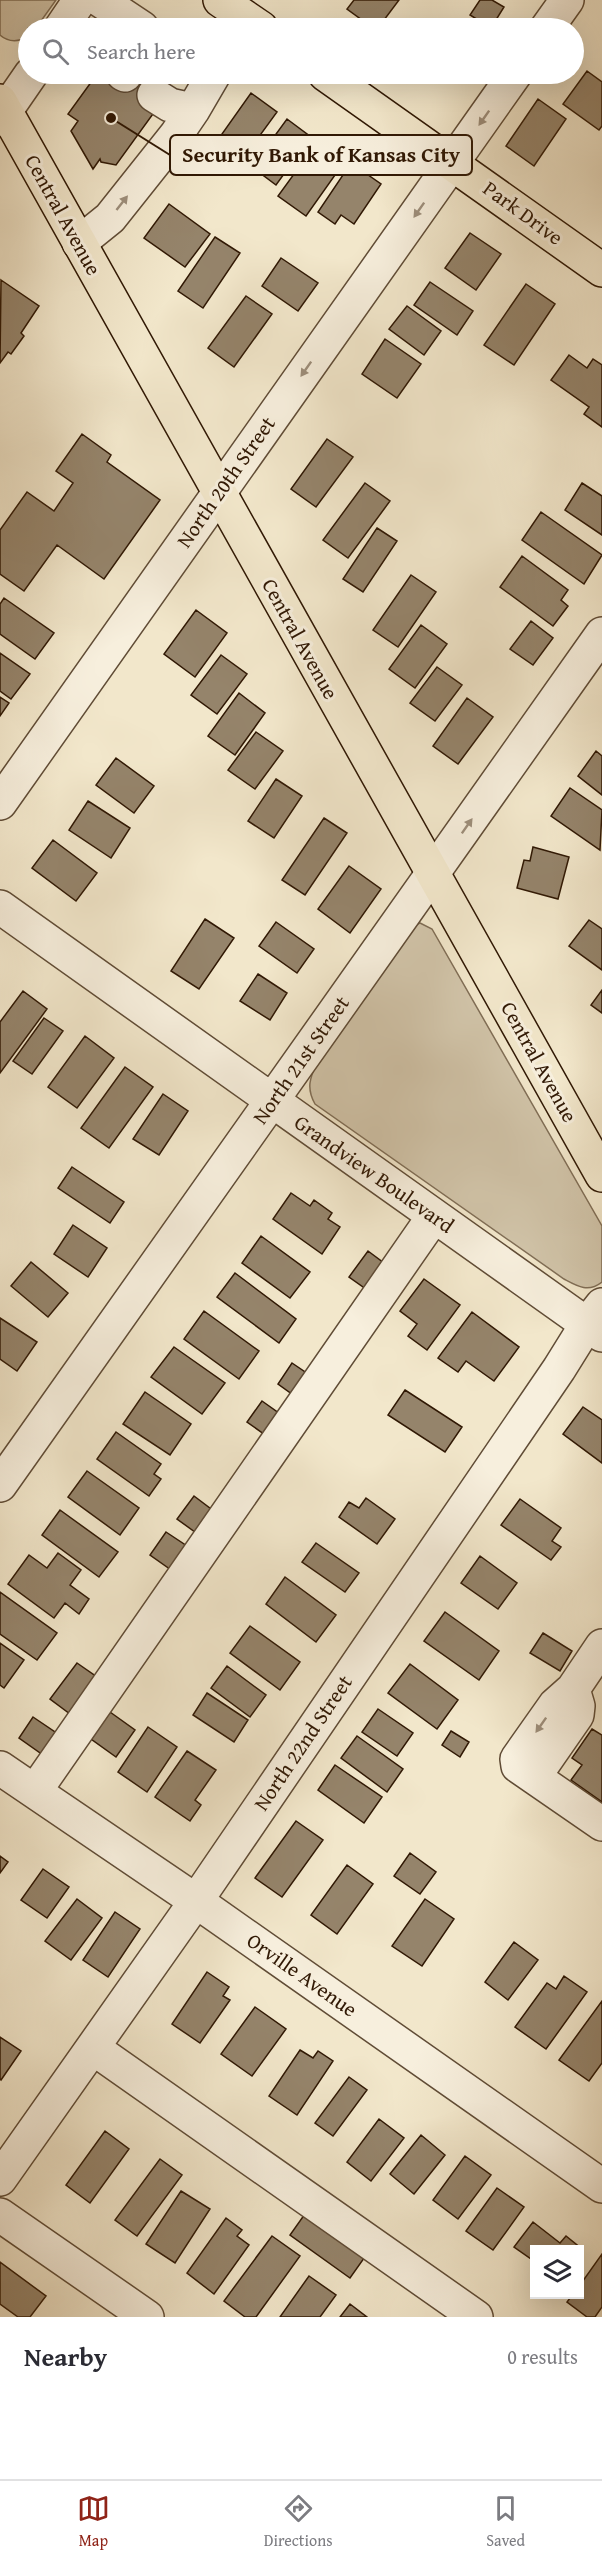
<!DOCTYPE html>
<html lang="en">
<head>
<meta charset="utf-8">
<style>
	:root { --surface:#fff; --page:#f2f2f3; --text:#2b2b33; --muted:#7c7c81; --line:#e1e1e2; --accent:#8f2418 }
	body { margin:0; font-family:"Gentium Book Plus",serif; background:var(--page); color:var(--text) }
	.controls { position:absolute; right:18px; bottom:18px; display:grid; overflow:hidden; border-radius:0px; box-shadow:0 6px 24px #0002 }
	.controls button { width:54px; height:54px; display:grid; place-items:center; padding:0; border:0; border-bottom:2px solid var(--line); background:var(--surface); color:var(--text); font:30px sans-serif }
	.list { margin:0; padding:0; list-style:none }
	h2 { display:flex; justify-content:space-between; align-items:center; height:78px; margin:0; padding:0 24px; font-size:26px }
	h2 small { font-size:20px; font-weight:400; color:var(--muted) }
	.icon { flex:none; width:33px; height:33px; fill:none; stroke:currentColor; stroke-width:2; stroke-linecap:round; stroke-linejoin:round }
	.map { position:relative; flex:none; width:602px; height:2317px; overflow:hidden }
	.search { position:absolute; background:var(--surface); box-shadow:0 6px 24px #0002; left:18px; right:18px; top:18px; height:66px; display:flex; align-items:center; gap:15px; box-sizing:border-box; padding:0 21px; border-radius:33px; color:var(--muted); font-size:22px }
	.sheet { height:162px; background:var(--surface) }
	nav { display:flex; justify-content:space-around; align-items:center; box-sizing:border-box; height:84px; border-top:2px solid var(--line); background:var(--surface); font-size:16px; color:var(--muted) }
	nav a { display:grid; justify-items:center; gap:3px }
	nav .on { color:var(--accent) }
	.map>svg:first-child { display:block }
</style>
</head>
<body>
<div class="map">
<svg width="602" height="2317" viewBox="0 0 602 2317">
	<rect width="100%" height="100%" fill="#f2e7cb"/>
	<filter id="stains"><feTurbulence type="fractalNoise" baseFrequency=".00333" numOctaves="4"/><feColorMatrix values="0 0 0 0 .2 0 0 0 0 .09 0 0 0 0 .02 0 0 0 .5 -.17"/></filter>
	<radialGradient id="worn" r=".72"><stop offset=".6" stop-color="#630" stop-opacity="0"/><stop offset="1" stop-color="#630" stop-opacity=".3"/></radialGradient>
	<path fill="#d1c4a9" stroke="#806e56" stroke-width="1.5" d="M0 0H56L36 28H28V37C18 42 9 43 0 35Z
		M420 923 432 929 602 1226V1282C588 1293 577 1286 564 1279L315 1104C306 1088 310 1078 317 1062L411 927Z"/>
	<path fill="#95846b" stroke="#301804" stroke-width="1.5" d="M354 0H399L378 28H373L347 9Z
		M480 0H492L504 7 491 28 470 15Z
		M587 71 602 82V126L599 130 563 104Z
		M97 74H169L149 101 158 107 116 165 101 162 100 159 93 169 71 131 78 121 68 114Z
		M251 93 277 112 242 160 217 141Z
		M538 99 566 119 534 166 506 146Z
		M287 119 311 137 276 185 252 167Z
		M318 141 345 161 306 216 278 196Z
		M351 163 381 184 354 224 341 215 335 224 318 212Z
		M169 204 210 234 185 267 144 238Z
		M470 233 501 254 476 290 445 268Z
		M215 237 240 253 203 308 178 291Z
		M281 258 318 283 298 311 262 286Z
		M1 280 39 306 21 333 24 336 11 354 8 352 0 363Z
		M430 282 473 311 457 335 414 305Z
		M526 284 555 304 514 365 484 345Z
		M246 296 272 314 234 367 208 348Z
		M407 306 441 331 424 355 389 329Z
		M385 339 421 364 397 398 362 374Z
		M569 355 587 368 593 359 602 365V427L584 414 589 407 551 380Z
		M82 434 111 455 107 462 160 500 104 579 57 545 24 591 0 574V530L27 492 54 511 73 483 56 471Z
		M327 439 353 457 316 507 291 489Z
		M365 483 390 501 348 558 323 540Z
		M582 483 602 496V535L565 510Z
		M541 512 602 555 584 584 522 540Z
		M377 528 397 541 363 592 343 579Z
		M522 556 568 590 561 600 568 606 553 626 500 587Z
		M411 575 436 592 398 647 373 630Z
		M4 598 54 633 35 659 0 634V604Z
		M196 610 227 633 195 677 164 654Z
		M531 621 553 638 533 665 510 649Z
		M421 625 447 644 415 688 389 669Z
		M0 653 30 674 11 699 0 691Z
		M221 655 247 674 217 714 191 695Z
		M437 667 462 685 435 721 410 703Z
		M239 693 265 713 235 755 208 736Z
		M0 697 9 703 0 716Z
		M467 698 493 717 458 764 433 746Z
		M256 732 283 751 255 789 228 770Z
		M596 751 602 756V795L578 776Z
		M116 758 154 786 134 813 96 785Z
		M276 779 302 796 274 838 248 821Z
		M570 788 602 810 600 850 551 816Z
		M88 801 130 828 111 858 69 830Z
		M324 818 347 833 305 895 282 880Z
		M53 840 97 873 76 901 32 868Z
		M533 847 569 857 558 899 517 888 524 860 530 861Z
		M349 866 381 889 350 933 318 909Z
		M205 919 234 938 199 989 171 971Z
		M589 920 602 929V970L569 946Z
		M276 922 314 949 297 973 259 946Z
		M258 974 287 993 270 1020 240 1001Z
		M602 990V1013L591 1005Z
		M23 991 47 1009 0 1073V1022Z
		M44 1018 63 1031 32 1074 13 1061Z
		M85 1036 114 1058 77 1108 48 1087Z
		M125 1067 153 1087 109 1148 81 1128Z
		M163 1094 188 1111 159 1155 133 1139Z
		M72 1167 124 1202 110 1223 58 1188Z
		M291 1193 310 1206 314 1200 332 1213 328 1219 340 1227 322 1254 273 1219Z
		M73 1225 107 1248 88 1277 54 1254Z
		M261 1236 310 1272 290 1298 242 1263Z
		M368 1251 392 1269 373 1294 349 1277Z
		M31 1262 68 1293 48 1317 11 1286Z
		M235 1273 296 1319 279 1343 217 1297Z
		M424 1279 460 1305 427 1350 408 1336 417 1324 400 1311Z
		M204 1311 259 1351 239 1379 184 1339Z
		M472 1312 519 1347 494 1381 466 1361 458 1372 438 1358Z
		M0 1318 37 1342 17 1371 0 1359Z
		M174 1347 225 1383 202 1414 151 1377Z
		M292 1363 311 1376 296 1397 278 1384Z
		M405 1390 462 1427 445 1452 388 1415Z
		M145 1392 191 1424 170 1455 123 1424Z
		M262 1401 283 1416 268 1437 247 1422Z
		M583 1407 602 1420V1463L563 1434Z
		M116 1432 161 1464 154 1474 161 1479 149 1496 97 1459Z
		M87 1471 139 1508 120 1535 68 1497Z
		M194 1496 215 1512 199 1535 177 1519Z
		M366 1498 395 1519 377 1544 339 1517 349 1502 359 1508Z
		M520 1499 561 1528 552 1541 561 1547 551 1560 501 1525Z
		M60 1510 118 1552 99 1577 42 1535Z
		M166 1532 190 1548 174 1572 150 1555Z
		M316 1543 359 1573 345 1592 302 1562Z
		M58 1553 81 1570 70 1585 89 1599 79 1614 65 1603 54 1618 8 1584 29 1555 47 1568Z
		M480 1556 517 1583 498 1609 461 1583Z
		M285 1577 336 1615 316 1642 266 1604Z
		M0 1592 57 1633 37 1660 0 1634Z
		M445 1612 499 1651 479 1680 424 1641Z
		M250 1626 300 1662 280 1690 230 1653Z
		M543 1633 572 1651 560 1671 530 1653Z
		M0 1643 24 1660 4 1688 0 1685Z
		M77 1663 97 1677 70 1714 50 1699Z
		M410 1664 458 1700 437 1729 388 1693Z
		M227 1666 266 1695 250 1717 211 1688Z
		M207 1693 248 1720 234 1742 193 1715Z
		M378 1709 413 1733 397 1756 362 1732Z
		M110 1712 135 1730 116 1757 91 1739Z
		M33 1717 58 1734 43 1755 19 1738Z
		M148 1727 177 1747 147 1792 118 1772Z
		M592 1729 602 1735V1802L571 1780 582 1765 572 1758Z
		M451 1731 469 1742 460 1757 442 1745Z
		M357 1736 403 1769 387 1792 341 1758Z
		M187 1751 216 1770 195 1800 201 1805 190 1821 155 1797Z
		M335 1765 382 1797 364 1823 318 1790Z
		M296 1821 323 1840 282 1897 255 1878Z
		M410 1853 436 1872 420 1894 394 1876Z
		M0 1856 8 1862 0 1873Z
		M347 1865 373 1884 337 1934 311 1915Z
		M43 1869 69 1887 47 1918 21 1900Z
		M77 1899 102 1918 71 1960 45 1941Z
		M425 1899 454 1919 422 1966 392 1946Z
		M115 1912 140 1929 108 1977 83 1960Z
		M514 1942 538 1960 508 2000 485 1982Z
		M207 1972 229 1987 223 1996 230 2000 200 2043 172 2024Z
		M564 1976 587 1992 546 2049 515 2027 547 1983 556 1989Z
		M602 2001V2063L589 2081 559 2060Z
		M255 2007 286 2029 252 2076 221 2054Z
		M0 2037 21 2051 1 2080 0 2079Z
		M300 2050 313 2058 318 2051 333 2061 297 2115 269 2096Z
		M349 2077 367 2090 333 2136 315 2123Z
		M379 2119 404 2138 371 2181 347 2162Z
		M105 2131 129 2149 90 2203 66 2185Z
		M421 2135 445 2155 414 2194 390 2174Z
		M465 2156 491 2175 458 2219 433 2200Z
		M160 2159 182 2175 137 2236 115 2220Z
		M497 2188 524 2207 493 2250 466 2231Z
		M181 2191 210 2209 175 2263 146 2244Z
		M307 2211 367 2254 350 2278 290 2235Z
		M226 2218 242 2230 237 2236 249 2245 214 2294 187 2273Z
		M533 2222 560 2243 566 2236 582 2249 580 2252V2250H534V2261L514 2247Z
		M272 2236 300 2256 256 2317H245L224 2301Z
		M602 2254V2307L595 2317H587L567 2302 573 2294H580V2285Z
		M0 2262 46 2296 30 2317H18L0 2304Z
		M309 2276 336 2295 320 2317H280Z
		M350 2304 367 2317H340Z"/>
	<g fill="none" stroke-linecap="round" stroke-linejoin="round">
		<defs>
			<path id="minor" d="M100 0 142 28
				M61 28 80 0
				M547 28 567 0
				M123 74 125 75
				M154 95 170 105 193 110
				M0 119 31 74
				M79 243 110 218 176 135 193 110 214 74
				M0 803 515 74
				M0 907 602 1335
				M0 1485 602 634
				M602 1646 573 1689 555 1705 517 1759 518 1766 602 1824
				M0 1768 196 1901 602 2186
				M534 1777 577 1715 578 1706 573 1689
				M35 1791 434 1216
				M93 2048 476 2317
				M0 2179 196 1901 559 1369 587 1324 602 1305
				M0 2215 147 2317"/>
			<path id="major" d="M220 0 261 28
				M325 74 602 270
				M0 101 602 1175"/>
		</defs>
		<use href="#minor" stroke="#604c36" stroke-width="36"/>
		<use href="#major" stroke="#301804" stroke-width="36"/>
		<use href="#minor" stroke="#f7efdd" stroke-width="33"/>
		<use href="#major" stroke="#f2e7cb" stroke-width="33"/>
	</g>
	<defs><path id="oneway-solid" d="M-6-.8H1V-3.2L6.5 0L1 3.2V.8H-6Z" transform="scale(1.5)"/></defs>
	<g fill="#9d8e7b">
		<use href="#oneway-solid" transform="translate(484 118) rotate(125)"/>
		<use href="#oneway-solid" transform="translate(122 203) rotate(-52)"/>
		<use href="#oneway-solid" transform="translate(419 210) rotate(125)"/>
		<use href="#oneway-solid" transform="translate(306 369) rotate(125)"/>
		<use href="#oneway-solid" transform="translate(467 826) rotate(-55)"/>
		<use href="#oneway-solid" transform="translate(541 1725) rotate(125)"/>
	</g>
	<g text-anchor="middle" stroke-width="6" stroke-linejoin="round" paint-order="stroke">
		<g font-size="21" fill="#301804" stroke="#f7efdd">
			<text transform="translate(523 213) rotate(36)" y="7">Park Drive</text>
			<text transform="translate(63 215) rotate(61)" y="7">Central Avenue</text>
			<text transform="translate(226 482) rotate(-55)" y="7">North 20th Street</text>
			<text transform="translate(300 639) rotate(61)" y="7">Central Avenue</text>
			<text transform="translate(301 1060) rotate(-55)" y="7">North 21st Street</text>
			<text transform="translate(539 1062) rotate(61)" y="7">Central Avenue</text>
			<text transform="translate(374 1174) rotate(35)" y="7">Grandview Boulevard</text>
			<text transform="translate(303 1743) rotate(-56)" y="7">North 22nd Street</text>
			<text transform="translate(302 1975) rotate(35)" y="7">Orville Avenue</text>
		</g>
	</g>
	<path fill="none" stroke="#301804" stroke-width="2" d="M111 118L170 155"/>
	<circle fill="#301804" stroke="#f7efdd" stroke-width="2" cx="111" cy="118" r="6"/>
	<rect fill="#f7efdd" stroke="#301804" stroke-width="2" x="170" y="135" width="302" height="40" rx="6"/>
	<g font-size="22" text-anchor="middle" font-weight="bold" fill="#301804">
		<text x="321" y="162">Security Bank of Kansas City</text>
	</g>
	<rect width="100%" height="100%" filter="url(#stains)"/>
	<rect width="100%" height="100%" fill="url(#worn)"/>
</svg>
<div class="controls">
<button><svg class="icon" aria-label="layers" viewBox="0 0 24 24"><path d="M12 4l9 5-9 5-9-5zM3 14l9 5 9-5"/></svg></button>
</div>
<div class="search"><svg class="icon" aria-label="search" viewBox="0 0 24 24"><circle cx="10" cy="10" r="6"/><path d="M15 15l6 6"/></svg>Search here</div>
</div>
<section class="sheet">
<h2>Nearby<small>0 results</small></h2>
<ul class="list">
</ul>
</section>
<nav>
<a class="on"><svg class="icon" aria-label="map" viewBox="0 0 24 24"><path d="M3 6l6-2 6 2 6-2v14l-6 2-6-2-6 2zM9 4v14M15 6v14"/></svg>Map</a>
<a><svg class="icon" aria-label="directions" viewBox="0 0 24 24"><path d="M12 3l9 9-9 9-9-9zM9 14v-3h6M13 9l2 2-2 2"/></svg>Directions</a>
<a><svg class="icon" aria-label="saved" viewBox="0 0 24 24"><path d="M7 4h10v16l-5-4-5 4z"/></svg>Saved</a>
</nav>
</body>
</html>
